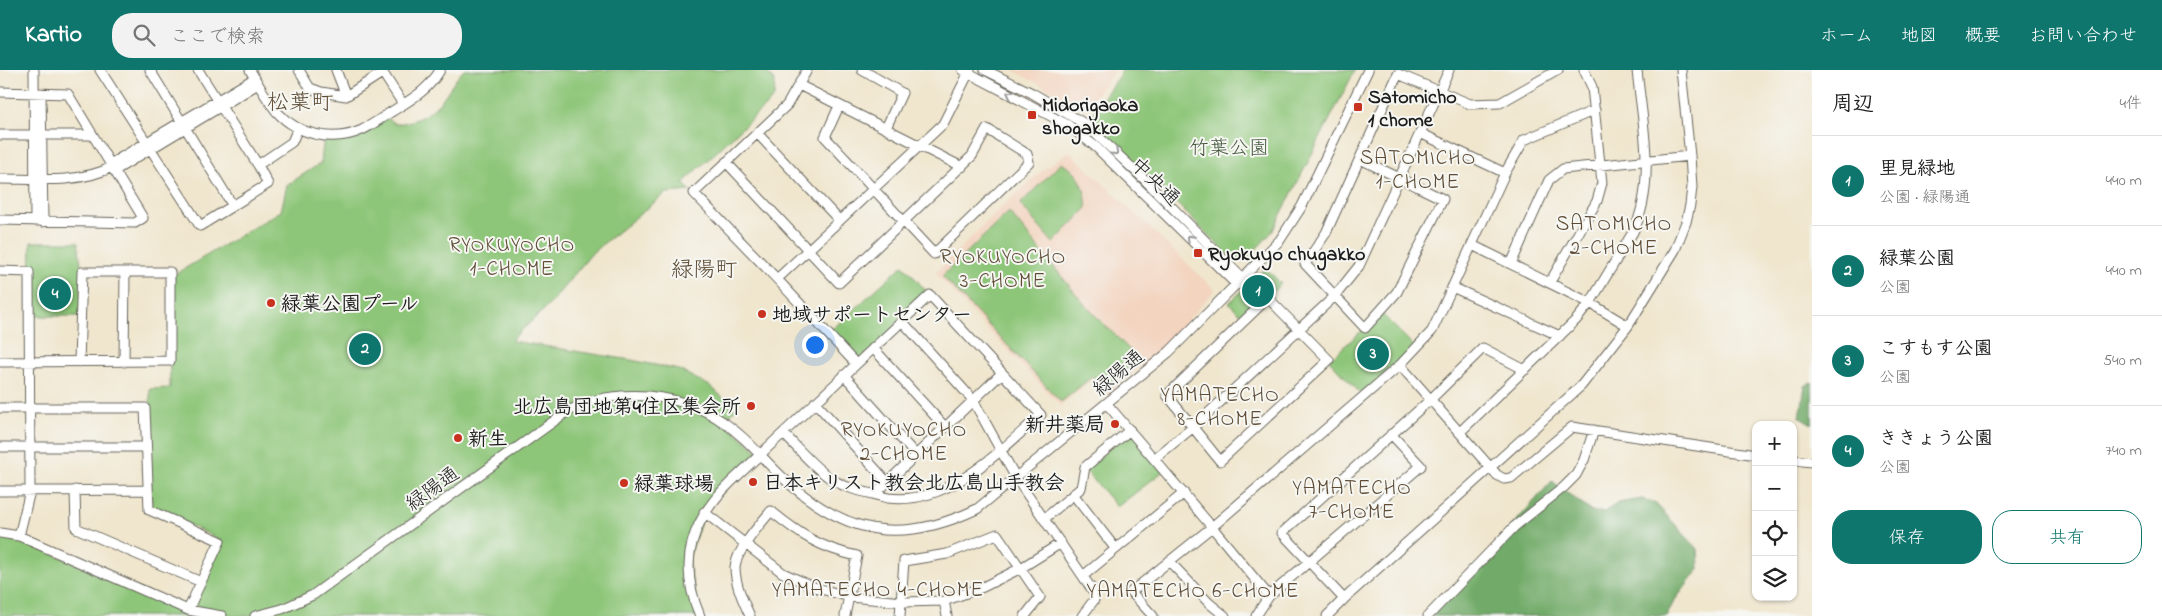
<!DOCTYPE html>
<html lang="ja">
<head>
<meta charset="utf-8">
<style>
	:root { --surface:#fff; --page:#f2f2f2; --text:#222; --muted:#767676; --line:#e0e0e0; --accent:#0f766e }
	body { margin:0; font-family:"Indie Flower","Klee One",sans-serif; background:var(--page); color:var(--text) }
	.controls { position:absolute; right:15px; bottom:15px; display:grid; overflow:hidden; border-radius:10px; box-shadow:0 1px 4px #0004 }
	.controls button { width:45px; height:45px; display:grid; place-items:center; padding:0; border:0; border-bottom:1px solid var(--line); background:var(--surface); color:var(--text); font:25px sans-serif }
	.you { position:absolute; left:814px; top:274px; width:18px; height:18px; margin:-12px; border:4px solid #fff; border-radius:50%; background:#1a73e8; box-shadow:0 0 0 8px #1a73e833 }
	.badge { display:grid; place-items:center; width:32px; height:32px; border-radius:50%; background:var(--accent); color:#fff; font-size:16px; font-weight:700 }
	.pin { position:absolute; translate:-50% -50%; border:2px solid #fff; box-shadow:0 1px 5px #0006 }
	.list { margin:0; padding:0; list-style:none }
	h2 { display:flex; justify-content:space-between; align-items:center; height:65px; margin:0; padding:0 20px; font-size:21px }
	h2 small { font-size:16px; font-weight:400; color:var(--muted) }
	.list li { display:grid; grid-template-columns:32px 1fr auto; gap:15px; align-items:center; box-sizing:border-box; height:90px; padding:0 20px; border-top:1px solid var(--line) }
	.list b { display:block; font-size:19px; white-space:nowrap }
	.list p { margin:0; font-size:16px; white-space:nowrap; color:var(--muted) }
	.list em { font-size:16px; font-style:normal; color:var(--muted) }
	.actions { display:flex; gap:10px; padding:15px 20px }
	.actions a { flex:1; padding:11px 0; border:1px solid var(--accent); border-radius:20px; text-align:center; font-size:18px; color:var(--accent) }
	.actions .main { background:var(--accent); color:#fff }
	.icon { flex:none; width:28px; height:28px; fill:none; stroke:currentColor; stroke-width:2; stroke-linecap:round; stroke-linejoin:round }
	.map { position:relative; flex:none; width:1812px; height:546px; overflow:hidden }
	header { display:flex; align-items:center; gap:30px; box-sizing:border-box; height:70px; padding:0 25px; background:var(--accent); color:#fff }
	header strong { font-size:24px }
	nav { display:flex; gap:28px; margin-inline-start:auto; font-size:18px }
	.search { width:350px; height:45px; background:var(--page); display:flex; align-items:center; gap:12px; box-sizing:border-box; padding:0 18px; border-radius:20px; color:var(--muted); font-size:19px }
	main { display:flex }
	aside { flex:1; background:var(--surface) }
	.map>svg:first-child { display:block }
</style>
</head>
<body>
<header>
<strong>Kartio</strong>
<div class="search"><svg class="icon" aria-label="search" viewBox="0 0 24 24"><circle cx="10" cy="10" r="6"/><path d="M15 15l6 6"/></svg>ここで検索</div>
<nav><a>ホーム</a><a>地図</a><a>概要</a><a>お問い合わせ</a></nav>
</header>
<main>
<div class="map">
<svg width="1812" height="546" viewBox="0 0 1812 546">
	<rect width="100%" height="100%" fill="#f6f6f2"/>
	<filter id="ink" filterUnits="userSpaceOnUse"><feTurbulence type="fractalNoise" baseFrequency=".02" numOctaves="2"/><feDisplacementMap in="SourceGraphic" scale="10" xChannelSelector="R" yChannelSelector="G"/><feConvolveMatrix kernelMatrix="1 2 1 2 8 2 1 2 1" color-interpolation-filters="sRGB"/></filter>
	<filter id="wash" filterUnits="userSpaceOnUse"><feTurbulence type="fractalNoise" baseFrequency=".0096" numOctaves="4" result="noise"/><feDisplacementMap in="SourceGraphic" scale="20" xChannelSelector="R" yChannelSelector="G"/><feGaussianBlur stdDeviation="1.12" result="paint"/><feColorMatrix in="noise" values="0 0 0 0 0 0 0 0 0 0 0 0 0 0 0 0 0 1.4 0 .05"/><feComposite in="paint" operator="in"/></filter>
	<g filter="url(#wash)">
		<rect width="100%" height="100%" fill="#f0e6ce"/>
		<path fill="#f3d4bf" d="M1012 0H1115L1085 40 1066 28Z
			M1069 81 1215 220 1163 277 1108 325 1093 308 1060 336 935 203 1003 136 1043 100Z"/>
		<path fill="#8ec679" stroke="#55714a" d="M464 0H765L775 12 774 28 683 113 691 121 666 123 593 182 548 236 512 269V271L631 290 679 300 710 316 736 339 724 351 760 384 704 442 688 491 700 546H0V463L194 541 197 529 222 471 151 436 150 319 170 318 169 208 281 141 287 115 321 93 324 66 349 65 385 46 395 54C411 53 429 46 440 32 449 21 454 10 464 0Z
			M1123 0H1355L1272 162 1245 191 1233 190 1150 107 1087 51Z
			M1061 93C1081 103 1085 117 1087 138L1053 173 1020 134Z
			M1009 142 1085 235 1137 287 1107 321 1093 306 1061 332 942 206Z
			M31 172H78L82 202 80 246H29Z
			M903 195 930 225 856 294 828 263Z
			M1266 198 1281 214 1244 248 1229 233Z
			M1380 242 1417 279 1363 326 1329 290 1365 258Z
			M1130 360 1165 400 1117 437 1085 400Z"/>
		<path fill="#72ab69" stroke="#476442" d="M1812 312V354L1800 347 1805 316Z
			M1552 411 1592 442H1604L1618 433 1642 429 1654 432 1698 479 1699 499 1675 530 1666 546H1432Z"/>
	</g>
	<g filter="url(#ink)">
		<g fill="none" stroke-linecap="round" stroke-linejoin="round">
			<defs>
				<path id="minor" d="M34 0 35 151
					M100 0 200 156 268 114 258 95 198 0
					M150 0 233 136
					M250 0C258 14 267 30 277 42 298 65 333 73 362 60 372 55 382 48 391 42 410 30 429 20 440 0
					M299 0 310 18 321 22 346 26 382 3
					M336 0 346 26
					M381 0 403 34
					M807 0 787 35 694 123 777 209 856 294
					M862 0 902 23 886 58
					M963 0 1068 55 1096 77 1237 215
					M985 0 1032 23 1085 54 1144 109 1243 209
					M799 15 962 97
					M0 22 68 24 143 148 135 153 0 150
					M41 23 43 152
					M757 63 839 150
					M1420 63 1505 103
					M0 65H92
					M1360 89 1443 129 1397 222 1365 258 1305 194 1326 163 1398 4 1470 34 1500 33 1558 0
					M726 92 839 213 972 86 987 59 1027 84 1029 92 934 184C898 145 861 106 825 67L839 36
					M110 94 255 8
					M258 95 292 72 298 58
					M114 101 258 14
					M0 109C36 109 79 114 112 97
					M1472 175 1590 233 1628 256
					M1511 194 1549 110 1563 99 1690 86
					M0 201 29 202 30 421 19 466
					M777 209 943 54 970 0
					M1550 212 1597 131 1602 113 1592 17 1584 0
					M1452 217 1560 266
					M1268 228 1329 290 1220 391 1167 325Z
					M902 251 973 330 1016 408 1095 524 1094 530 1082 546
					M873 278 945 357
					M0 292 170 291V202H82L79 292
					M124 292 125 202
					M1400 295 1432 261 1505 103 1524 70 1595 40
					M844 305 915 384
					M815 332 887 412
					M1107 334 1212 457 1400 295 1497 405 1504 409 1511 408 1572 357 1756 385
					M0 338H145L149 440 220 471 188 540
					M1460 362 1576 250 1590 233 1633 162C1657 113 1642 52 1637 0
					M0 377H146
					M1155 388 1191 359 1335 226 1359 196 1449 0
					M1793 390 1812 392
					M75 420 76 458 201 512
					M0 421 147 420
					M875 424 1002 303
					M1073 424 1115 478
					M704 442 783 503 814 517 850 527 903 532 944 531 983 517 1021 498 1061 473
					M1044 449 1081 418 1085 397 1130 360
					M0 463 19 466 188 540 222 546
					M1169 491 1209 533 1225 546
					M1083 506 1184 423
					M1344 529 1282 463 1431 329 1483 278 1525 300
					M944 531 947 546
					M255 546 282 539 313 525 568 341C577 337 587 332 596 330 638 320 688 327 723 352 746 367 762 388 781 406 844 465 899 476 977 439L1169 282 1280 170 1302 136 1368 0
					M700 546C677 492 691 450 732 411L930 225 1041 345C999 381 949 436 888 428 883 427 878 425 873 424 859 421 846 418 833 410 814 398 799 379 783 363
					M750 546C743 531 735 514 735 497 736 481 761 453 771 441 799 464 820 478 857 486L845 546
					M900 546 904 491 947 484 997 464 1040 527 1025 546
					M1153 546 1131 522 1212 457 1269 526
					M1256 546 1269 526 1421 396 1391 364
					M1327 546 1344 529 1581 316 1628 256 1675 180 1686 152 1690 135 1692 117 1690 86 1681 0
					M1428 546 1514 457 1564 417 1576 405 1584 390 1594 360"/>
			</defs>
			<use href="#minor" stroke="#66635a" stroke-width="11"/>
			<use href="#minor" stroke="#fff" stroke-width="9"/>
		</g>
		<defs><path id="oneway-chevron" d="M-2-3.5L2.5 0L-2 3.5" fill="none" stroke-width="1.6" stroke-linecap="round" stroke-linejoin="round" transform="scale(1.25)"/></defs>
		<g stroke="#999">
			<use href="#oneway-chevron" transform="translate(1010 24) rotate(-153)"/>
			<use href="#oneway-chevron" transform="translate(1115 82) rotate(43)"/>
			<use href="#oneway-chevron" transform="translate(1190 168) rotate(-135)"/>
		</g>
	</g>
	<g fill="#c8321e" stroke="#f6f6f2" stroke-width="2">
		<rect x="1353" y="32" width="10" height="10" rx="2.5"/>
		<rect x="1027" y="40" width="10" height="10" rx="2.5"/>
		<rect x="1193" y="178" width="10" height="10" rx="2.5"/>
		<circle cx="271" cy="233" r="5"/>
		<circle cx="762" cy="244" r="5"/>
		<circle cx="751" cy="336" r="5"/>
		<circle cx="1115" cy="354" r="5"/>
		<circle cx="458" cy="368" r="5"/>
		<circle cx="753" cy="412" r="5"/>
		<circle cx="624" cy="413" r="5"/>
	</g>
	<g text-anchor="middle" stroke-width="4" stroke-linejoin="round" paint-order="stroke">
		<g font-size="20" font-weight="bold" fill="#1c1c1c" stroke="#f6f6f2" text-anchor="start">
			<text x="1368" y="33">Satomicho<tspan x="1368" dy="23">1 chome</tspan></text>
			<text x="1042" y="41">Midorigaoka<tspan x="1042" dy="23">shogakko</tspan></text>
			<text x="1208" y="190">Ryokuyo chugakko</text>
			<text x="281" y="240">緑葉公園プール</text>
			<text x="772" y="251">地域サポートセンター</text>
			<text x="741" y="343" text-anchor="end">北広島団地第4住区集会所</text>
			<text x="1105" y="361" text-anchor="end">新井薬局</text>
			<text x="468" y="375">新生</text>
			<text x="763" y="419">日本キリスト教会北広島山手教会</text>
			<text x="634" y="420">緑葉球場</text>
		</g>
		<g font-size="20" fill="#44583d" stroke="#f6f6f2">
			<text x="1229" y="84">竹葉公園</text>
		</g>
		<g font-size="20" fill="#1c1c1c" stroke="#f6f6f2">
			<text transform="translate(1156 111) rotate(44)" y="7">中央通</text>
			<text transform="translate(1118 302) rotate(-40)" y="7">緑陽通</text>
			<text transform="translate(432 418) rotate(-36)" y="7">緑陽通</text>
		</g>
		<g font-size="21" letter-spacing="1" fill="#5e4c36" stroke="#f6f6f2">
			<text x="1418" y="94">SATOMICHO<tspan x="1418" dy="24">1-CHOME</tspan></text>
			<text x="1614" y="160">SATOMICHO<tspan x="1614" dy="24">2-CHOME</tspan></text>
			<text x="512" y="181">RYOKUYOCHO<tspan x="512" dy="24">1-CHOME</tspan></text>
			<text x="1003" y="193">RYOKUYOCHO<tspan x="1003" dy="24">3-CHOME</tspan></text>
			<text x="1220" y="331">YAMATECHO<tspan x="1220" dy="24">8-CHOME</tspan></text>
			<text x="904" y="366">RYOKUYOCHO<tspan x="904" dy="24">2-CHOME</tspan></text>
			<text x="1352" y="424">YAMATECHO<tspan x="1352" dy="24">7-CHOME</tspan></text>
			<text x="878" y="526">YAMATECHO 4-CHOME</text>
			<text x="1193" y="527">YAMATECHO 6-CHOME</text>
		</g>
		<g font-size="22" fill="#5e4c36" stroke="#f6f6f2">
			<text x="300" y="39">松葉町</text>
			<text x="704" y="206">緑陽町</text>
		</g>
	</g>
</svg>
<div class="controls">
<button>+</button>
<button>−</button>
<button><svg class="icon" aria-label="locate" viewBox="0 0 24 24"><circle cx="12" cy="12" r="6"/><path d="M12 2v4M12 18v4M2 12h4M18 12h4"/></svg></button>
<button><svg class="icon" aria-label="layers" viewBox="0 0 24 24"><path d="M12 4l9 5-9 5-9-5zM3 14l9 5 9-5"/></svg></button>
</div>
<div class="you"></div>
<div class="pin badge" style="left:1258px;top:221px">1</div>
<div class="pin badge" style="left:365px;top:279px">2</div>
<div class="pin badge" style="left:1373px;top:284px">3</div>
<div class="pin badge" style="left:55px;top:224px">4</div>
</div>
<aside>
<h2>周辺<small>4件</small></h2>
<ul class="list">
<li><span class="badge">1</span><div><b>里見緑地</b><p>公園 · 緑陽通</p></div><em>440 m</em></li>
<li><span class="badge">2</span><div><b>緑葉公園</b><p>公園</p></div><em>440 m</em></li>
<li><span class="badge">3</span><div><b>こすもす公園</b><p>公園</p></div><em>540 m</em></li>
<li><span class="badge">4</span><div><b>ききょう公園</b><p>公園</p></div><em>740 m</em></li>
</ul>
<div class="actions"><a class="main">保存</a><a>共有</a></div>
</aside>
</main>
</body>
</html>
